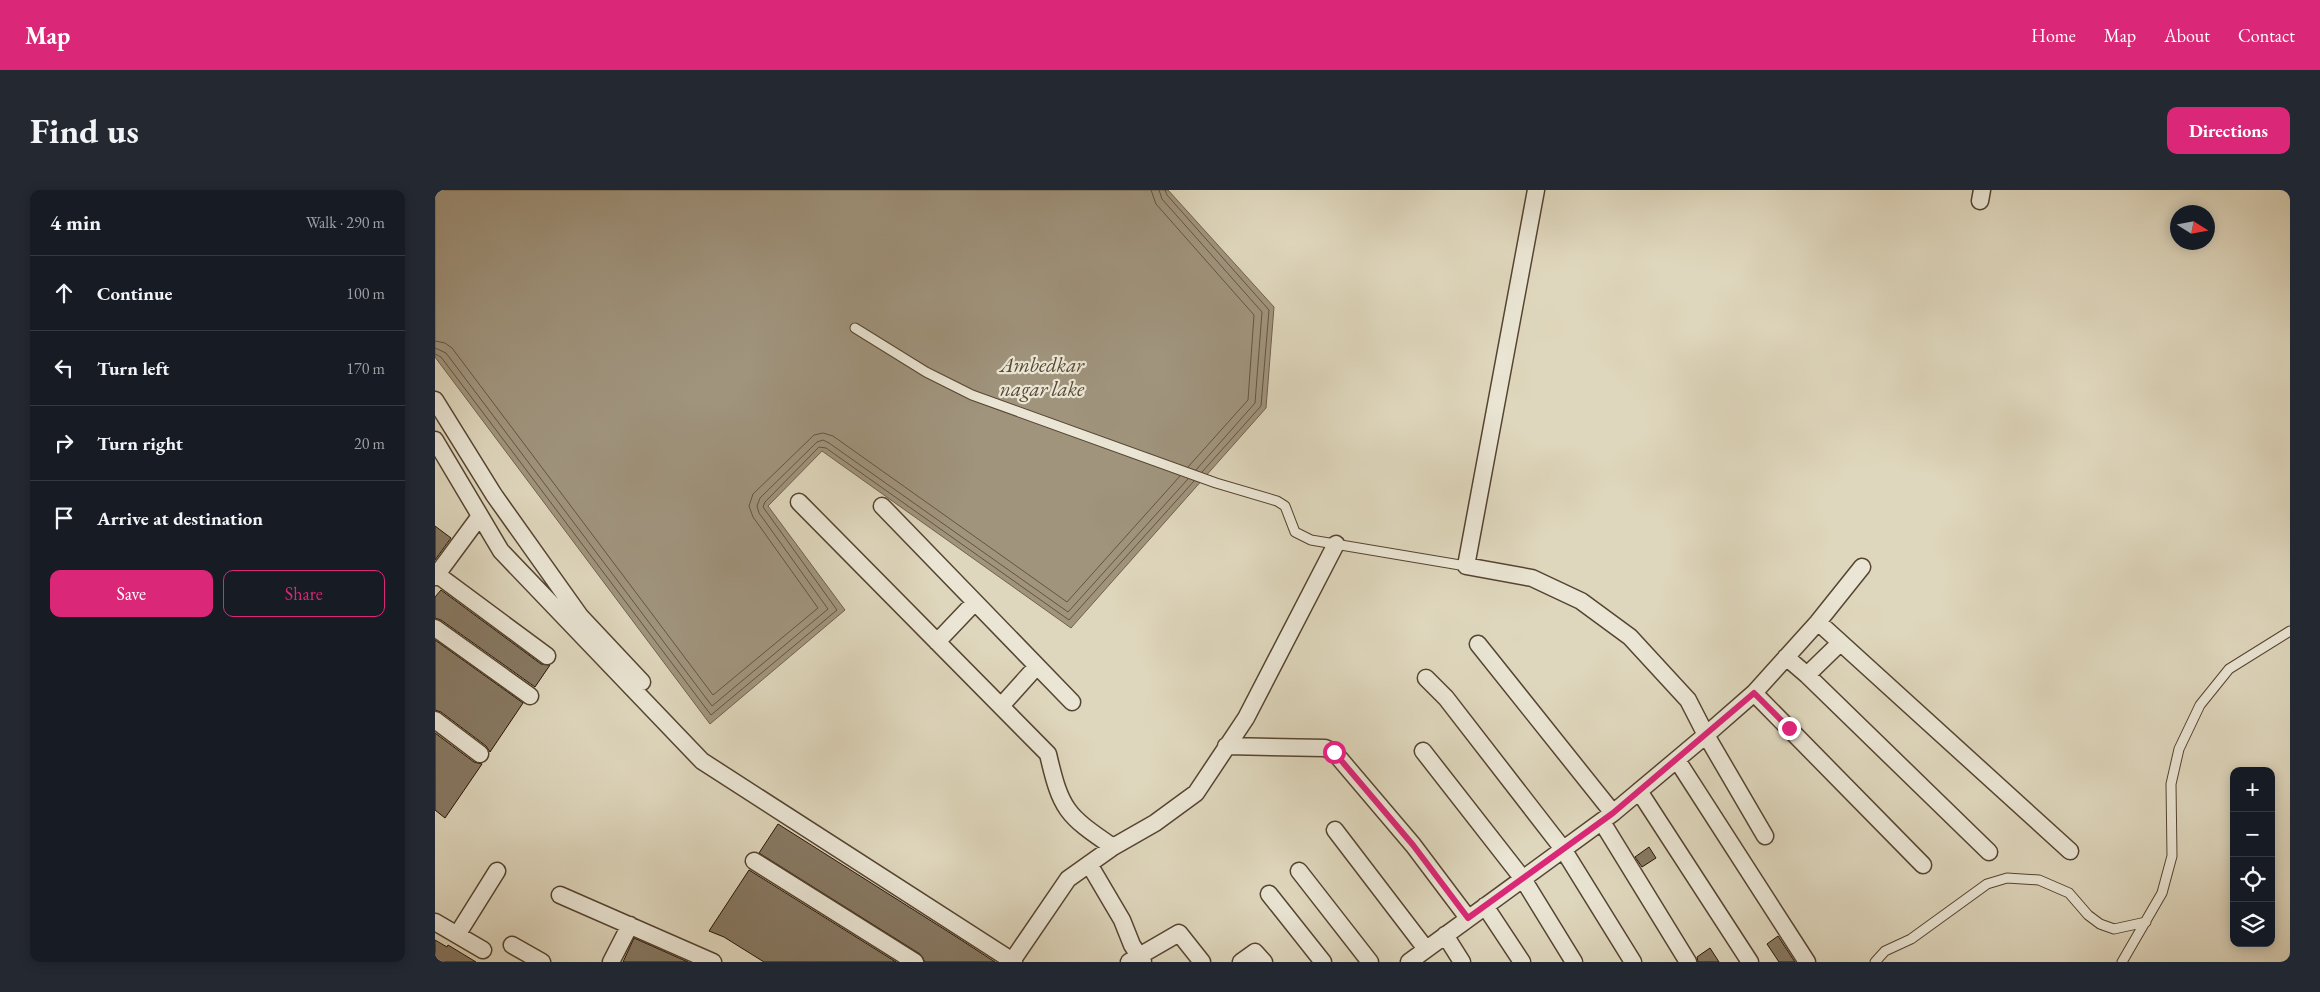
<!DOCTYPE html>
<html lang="en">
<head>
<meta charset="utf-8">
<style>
	:root { --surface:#171b24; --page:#242831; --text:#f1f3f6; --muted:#9ea1a6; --line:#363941; --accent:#db2777 }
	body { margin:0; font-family:"EB Garamond",serif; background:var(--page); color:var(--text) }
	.controls { position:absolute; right:15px; bottom:15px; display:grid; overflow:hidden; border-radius:10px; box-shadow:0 2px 12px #0003 }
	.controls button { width:45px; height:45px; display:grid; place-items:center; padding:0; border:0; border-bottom:1px solid var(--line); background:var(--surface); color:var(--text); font:25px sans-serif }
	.compass { position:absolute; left:1735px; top:15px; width:45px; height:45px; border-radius:50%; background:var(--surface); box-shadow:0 2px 12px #0003; rotate:101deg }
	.stop { position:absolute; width:15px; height:15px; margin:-11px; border:4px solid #db2777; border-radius:50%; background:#fff }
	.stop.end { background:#db2777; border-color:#fff; box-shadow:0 1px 5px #0008 }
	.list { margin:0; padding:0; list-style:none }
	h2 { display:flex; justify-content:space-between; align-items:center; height:65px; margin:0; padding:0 20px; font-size:21px }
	h2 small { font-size:16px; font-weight:400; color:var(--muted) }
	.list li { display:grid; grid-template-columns:32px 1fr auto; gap:15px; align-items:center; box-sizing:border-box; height:75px; padding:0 20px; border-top:1px solid var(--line) }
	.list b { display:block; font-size:19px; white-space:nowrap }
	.list em { font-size:16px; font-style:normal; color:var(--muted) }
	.actions { display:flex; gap:10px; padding:15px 20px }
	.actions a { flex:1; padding:11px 0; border:1px solid var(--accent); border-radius:10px; text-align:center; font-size:18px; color:var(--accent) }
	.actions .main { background:var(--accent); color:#fff }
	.icon { flex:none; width:28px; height:28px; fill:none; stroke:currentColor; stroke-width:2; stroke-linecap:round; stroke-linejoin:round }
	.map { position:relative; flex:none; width:1855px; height:772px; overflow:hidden; border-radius:10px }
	header { display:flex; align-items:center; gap:30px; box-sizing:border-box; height:70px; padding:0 25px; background:var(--accent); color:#fff }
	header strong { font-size:24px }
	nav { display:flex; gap:28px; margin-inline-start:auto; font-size:18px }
	.intro { display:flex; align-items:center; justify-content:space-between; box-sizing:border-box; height:120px; padding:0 30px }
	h1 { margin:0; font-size:35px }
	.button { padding:12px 22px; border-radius:10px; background:var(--accent); color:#fff; font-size:18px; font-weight:700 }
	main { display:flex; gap:30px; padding:0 30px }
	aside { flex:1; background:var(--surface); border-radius:10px; box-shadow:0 2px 12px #0003 }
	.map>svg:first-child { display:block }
</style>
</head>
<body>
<header>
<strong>Map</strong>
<nav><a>Home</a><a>Map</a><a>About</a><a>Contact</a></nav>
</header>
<div class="intro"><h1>Find us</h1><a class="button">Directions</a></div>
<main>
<aside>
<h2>4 min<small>Walk · 290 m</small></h2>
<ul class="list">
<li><svg class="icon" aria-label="ahead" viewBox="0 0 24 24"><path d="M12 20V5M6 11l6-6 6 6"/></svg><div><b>Continue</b></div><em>100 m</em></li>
<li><svg class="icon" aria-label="left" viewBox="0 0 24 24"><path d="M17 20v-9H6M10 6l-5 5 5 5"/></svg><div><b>Turn left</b></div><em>170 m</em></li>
<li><svg class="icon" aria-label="right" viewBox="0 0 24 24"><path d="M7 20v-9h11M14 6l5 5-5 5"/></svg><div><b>Turn right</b></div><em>20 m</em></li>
<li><svg class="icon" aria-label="arrive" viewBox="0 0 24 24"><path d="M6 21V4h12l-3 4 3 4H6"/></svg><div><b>Arrive at destination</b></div></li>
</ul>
<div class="actions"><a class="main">Save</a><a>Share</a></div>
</aside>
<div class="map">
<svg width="1855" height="772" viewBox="0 0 1855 772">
	<rect width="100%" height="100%" fill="#dfd7bd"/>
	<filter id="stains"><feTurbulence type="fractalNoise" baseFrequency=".004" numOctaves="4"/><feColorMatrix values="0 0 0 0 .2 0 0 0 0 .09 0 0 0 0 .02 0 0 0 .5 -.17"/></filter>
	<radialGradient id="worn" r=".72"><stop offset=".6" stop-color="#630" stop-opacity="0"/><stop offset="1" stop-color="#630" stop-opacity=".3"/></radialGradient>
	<path fill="#a0947d" stroke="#70604c" d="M0 0H733L839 117 831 218 636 438 387 261 333 316 410 420 275 534 0 167Z"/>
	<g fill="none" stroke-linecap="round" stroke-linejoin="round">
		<path stroke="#645440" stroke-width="1" d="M716 0 721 14 819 125 813 210 753 277
			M724 0 727 9 827 122 820 213 761 280
			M730 0 732 5 834 120 826 216 767 282
			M0 151 10 153 17 158 278 505 383 418 318 327 314 316 318 304 379 245 388 243 398 246 632 412 745 286
			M0 158 11 163 277 516 393 419 324 323 322 316 325 308 382 252 388 250 394 253 633 422 753 289
			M0 164 6 167 276 525 402 420 328 317 330 312 384 257 391 258 634 430 759 291"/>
	</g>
	<path fill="#877963" stroke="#271302" d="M0 336 16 348 0 370Z
		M6 400 106 474 115 475 100 497 6 430 0 428V407Z
		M0 450 88 513 55 562 51 556 6 522 0 520Z
		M0 543 39 572 47 574 10 628 0 620Z
		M343 634 520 746 560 772H490L485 764 324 663Z
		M1214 657 1221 668 1207 677 1200 667Z
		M314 680 461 772H329L289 747 274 741Z
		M1343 746 1360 772H1344L1332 754Z
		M199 748 253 772H188Z
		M0 750 12 757 13 755 41 772H0Z
		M1275 758 1284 772H1263L1262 767Z"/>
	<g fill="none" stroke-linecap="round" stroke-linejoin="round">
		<defs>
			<path id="service" d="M420 138 491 182 537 205 781 293 842 311 850 316 860 342 876 350 1031 376
				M1440 772 1450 761 1476 749 1552 694 1572 688 1604 690 1634 703 1653 725 1665 734 1679 739 1711 732
				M1687 772 1727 703 1737 666 1736 594 1744 559 1765 515 1794 479 1855 441"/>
			<path id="minor" d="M1101 0 1031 376 1097 388 1146 411 1195 447 1253 510 1271 545 1330 646
				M1545 11 1547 0
				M0 210 59 305 145 426 207 492
				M0 250 66 361 267 571 579 772
				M364 312 613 564C626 620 631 625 678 657L633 689 577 771
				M447 316 637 512
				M0 383 112 466
				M0 387 45 326
				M1383 432 1635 661
				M0 438 95 506
				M502 452 540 412
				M1043 454 1178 623
				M1351 467 1372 485 1405 453
				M1372 485 1554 662
				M991 488 1011 508 1128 659 1198 772
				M1319 503 1488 675
				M566 516 602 476
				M0 530 45 564
				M791 556 890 558 899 562 978 655 1033 728
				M988 561 1088 689 1139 772
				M1242 570 1372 772
				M1204 601 1315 772
				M1167 632 1253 772
				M900 640 991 759
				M678 657 720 633 761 603 811 528 901 354
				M319 671 480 772
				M654 674 687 730 697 755 708 772
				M864 681 935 772
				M834 704 888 772
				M125 705 278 772
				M1050 716 1087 772
				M0 732 48 760
				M22 745 62 681
				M1010 745 1027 772
				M77 755 107 772
				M176 772 195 735
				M694 772 744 743 767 772
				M806 772 820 762 829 772
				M974 772 1178 623 1271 545 1319 503 1383 432 1427 377"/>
		</defs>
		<use href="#service" stroke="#554431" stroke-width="11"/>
		<use href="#minor" stroke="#554431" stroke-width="19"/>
		<use href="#service" stroke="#eae5d4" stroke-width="9"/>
		<use href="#minor" stroke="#eae5d4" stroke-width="16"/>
	</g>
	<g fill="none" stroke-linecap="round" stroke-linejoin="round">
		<path stroke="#db2777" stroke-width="6" d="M899 562 978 655 1033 728 1178 623 1319 503 1354 538"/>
	</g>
	<g text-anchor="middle" stroke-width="4.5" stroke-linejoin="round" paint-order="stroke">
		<g font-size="21" font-style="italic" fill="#574733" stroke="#eae5d4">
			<text x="607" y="182">Ambedkar<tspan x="607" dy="24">nagar lake</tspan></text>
		</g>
	</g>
	<rect width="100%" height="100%" filter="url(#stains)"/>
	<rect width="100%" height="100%" fill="url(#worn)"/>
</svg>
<div class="controls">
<button>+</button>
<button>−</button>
<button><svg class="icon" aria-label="locate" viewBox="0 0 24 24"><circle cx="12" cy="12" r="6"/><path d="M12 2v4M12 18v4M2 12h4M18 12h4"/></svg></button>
<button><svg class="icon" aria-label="layers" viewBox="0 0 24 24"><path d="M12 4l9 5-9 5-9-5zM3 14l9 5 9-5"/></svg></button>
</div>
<svg class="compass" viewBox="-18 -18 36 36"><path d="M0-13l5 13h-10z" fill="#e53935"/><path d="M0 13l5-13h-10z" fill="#9ea1a6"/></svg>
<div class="stop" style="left:899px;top:562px"></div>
<div class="stop end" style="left:1354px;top:538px"></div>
</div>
</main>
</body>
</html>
